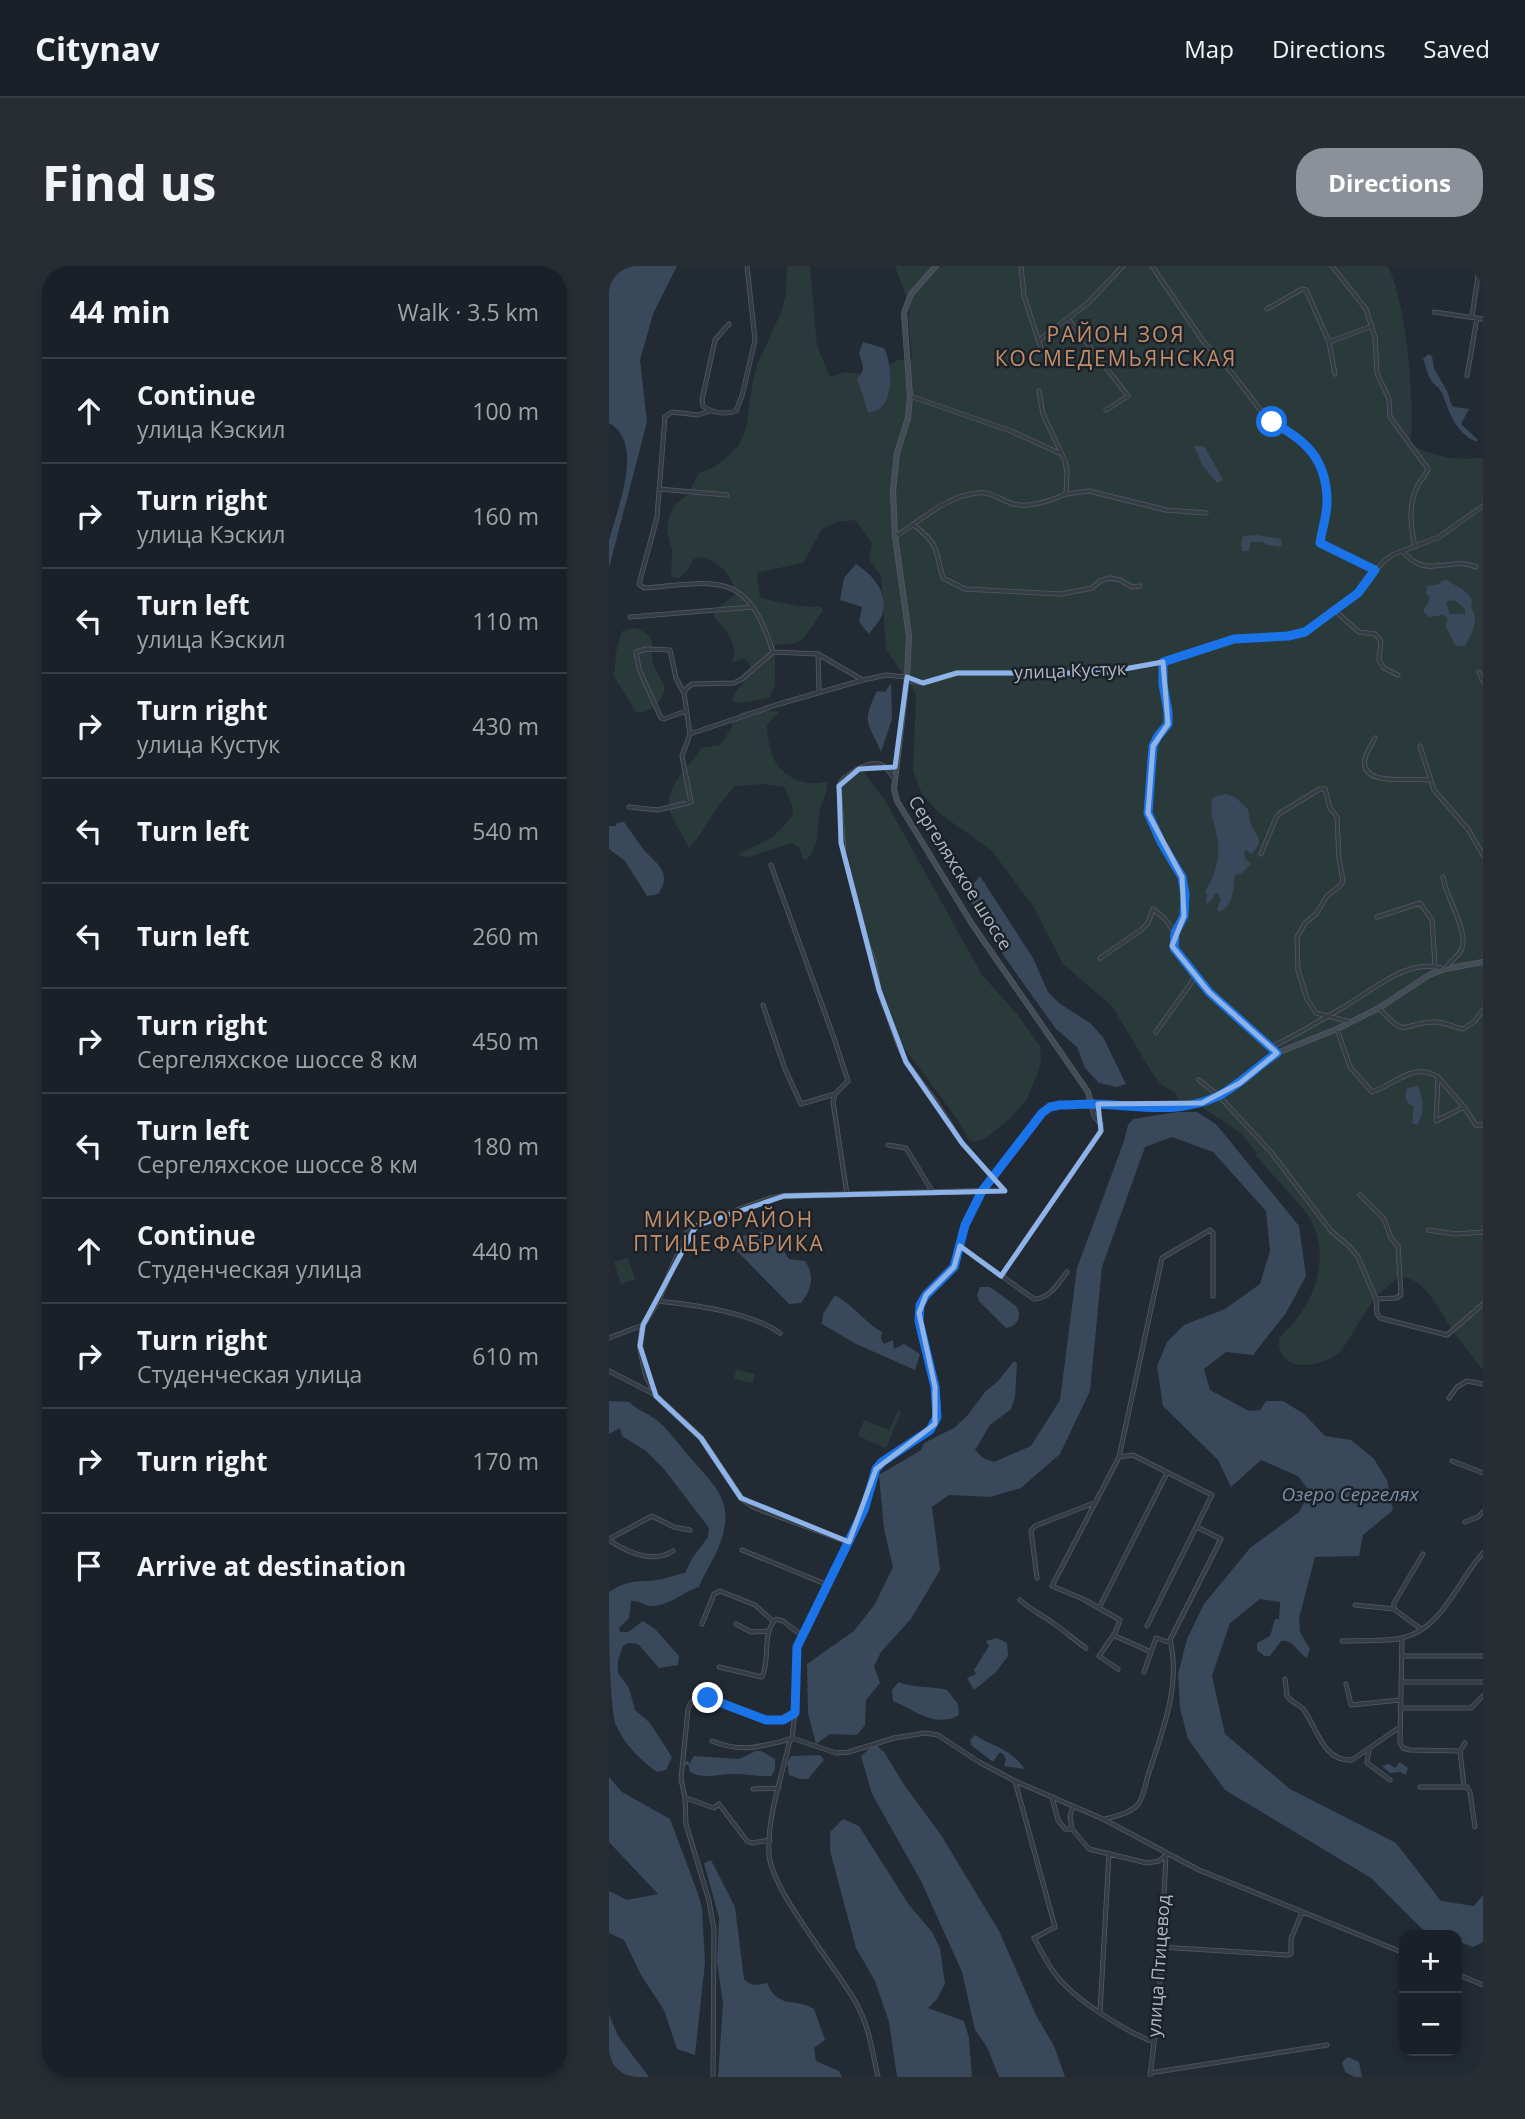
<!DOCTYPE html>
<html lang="en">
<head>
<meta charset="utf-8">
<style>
	:root { --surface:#1a2027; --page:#272d33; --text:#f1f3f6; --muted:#9fa3a7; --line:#383e44; --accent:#8c9099 }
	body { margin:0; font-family:"Open Sans",sans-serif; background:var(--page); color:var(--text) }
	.controls { position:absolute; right:21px; bottom:21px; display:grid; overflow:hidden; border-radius:14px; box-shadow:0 4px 10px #0003 }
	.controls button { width:63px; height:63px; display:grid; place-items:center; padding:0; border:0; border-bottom:2px solid var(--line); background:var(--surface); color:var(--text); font:35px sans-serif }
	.stop { position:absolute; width:21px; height:21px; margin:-16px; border:5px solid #1a73e8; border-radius:50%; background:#fff }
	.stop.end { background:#1a73e8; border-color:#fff; box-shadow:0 2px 7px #0008 }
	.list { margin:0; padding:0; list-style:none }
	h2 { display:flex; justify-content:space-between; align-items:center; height:91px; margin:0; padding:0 28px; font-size:30px }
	h2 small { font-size:23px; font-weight:400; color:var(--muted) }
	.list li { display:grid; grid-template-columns:46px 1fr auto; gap:21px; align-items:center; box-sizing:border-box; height:105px; padding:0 28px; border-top:2px solid var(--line) }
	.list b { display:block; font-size:26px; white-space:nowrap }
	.list p { margin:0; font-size:23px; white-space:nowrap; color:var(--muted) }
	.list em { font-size:23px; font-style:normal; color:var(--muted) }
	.icon { flex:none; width:38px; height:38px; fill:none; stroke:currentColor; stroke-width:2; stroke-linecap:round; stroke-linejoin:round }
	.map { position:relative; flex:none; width:874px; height:1811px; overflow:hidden; border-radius:28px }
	header { display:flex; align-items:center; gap:42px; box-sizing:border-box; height:98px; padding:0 35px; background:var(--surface); border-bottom:2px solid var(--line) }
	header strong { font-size:33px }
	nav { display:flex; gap:38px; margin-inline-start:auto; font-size:24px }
	.intro { display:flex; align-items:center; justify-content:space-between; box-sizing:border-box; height:168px; padding:0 42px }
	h1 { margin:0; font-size:49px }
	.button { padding:18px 32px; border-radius:28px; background:var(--accent); color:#fff; font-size:24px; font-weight:700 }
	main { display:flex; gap:42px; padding:0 42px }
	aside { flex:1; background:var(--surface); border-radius:28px; box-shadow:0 4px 10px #0003 }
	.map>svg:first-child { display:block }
</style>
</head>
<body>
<header>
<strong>Citynav</strong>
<nav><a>Map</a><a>Directions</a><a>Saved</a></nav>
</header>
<div class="intro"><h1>Find us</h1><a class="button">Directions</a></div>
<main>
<aside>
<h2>44 min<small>Walk · 3.5 km</small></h2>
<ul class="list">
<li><svg class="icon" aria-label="ahead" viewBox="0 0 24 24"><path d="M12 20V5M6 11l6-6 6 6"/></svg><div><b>Continue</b><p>улица Кэскил</p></div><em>100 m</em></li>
<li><svg class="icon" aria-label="right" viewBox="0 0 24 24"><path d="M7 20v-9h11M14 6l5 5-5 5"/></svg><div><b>Turn right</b><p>улица Кэскил</p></div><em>160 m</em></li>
<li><svg class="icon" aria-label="left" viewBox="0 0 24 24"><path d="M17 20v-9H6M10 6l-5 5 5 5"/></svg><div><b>Turn left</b><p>улица Кэскил</p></div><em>110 m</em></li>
<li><svg class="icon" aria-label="right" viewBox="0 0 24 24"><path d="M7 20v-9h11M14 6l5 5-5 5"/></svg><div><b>Turn right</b><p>улица Кустук</p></div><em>430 m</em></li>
<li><svg class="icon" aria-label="left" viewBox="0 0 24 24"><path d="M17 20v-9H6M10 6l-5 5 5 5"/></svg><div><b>Turn left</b></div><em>540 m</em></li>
<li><svg class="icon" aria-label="left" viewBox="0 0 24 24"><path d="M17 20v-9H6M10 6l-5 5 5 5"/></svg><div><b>Turn left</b></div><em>260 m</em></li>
<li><svg class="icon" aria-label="right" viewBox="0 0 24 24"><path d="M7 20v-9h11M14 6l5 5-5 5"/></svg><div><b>Turn right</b><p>Сергеляхское шоссе 8 км</p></div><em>450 m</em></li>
<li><svg class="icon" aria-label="left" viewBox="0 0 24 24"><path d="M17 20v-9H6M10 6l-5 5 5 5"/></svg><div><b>Turn left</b><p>Сергеляхское шоссе 8 км</p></div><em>180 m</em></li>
<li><svg class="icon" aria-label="ahead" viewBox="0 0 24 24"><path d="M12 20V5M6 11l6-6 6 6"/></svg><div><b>Continue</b><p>Студенческая улица</p></div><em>440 m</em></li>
<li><svg class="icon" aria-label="right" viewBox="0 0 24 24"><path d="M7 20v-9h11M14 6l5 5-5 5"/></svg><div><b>Turn right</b><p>Студенческая улица</p></div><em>610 m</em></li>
<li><svg class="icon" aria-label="right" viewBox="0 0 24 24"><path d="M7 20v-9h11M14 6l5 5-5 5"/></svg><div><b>Turn right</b></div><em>170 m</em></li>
<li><svg class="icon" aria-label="arrive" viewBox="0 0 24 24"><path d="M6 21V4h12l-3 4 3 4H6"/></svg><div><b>Arrive at destination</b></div></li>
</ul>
</aside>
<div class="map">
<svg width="874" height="1811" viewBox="0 0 874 1811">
	<rect width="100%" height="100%" fill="#222a34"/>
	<path fill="#2a3a3a" d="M178 0H201L208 80 221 111 236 106 252 108 255 101 274 103 289 94 303 93 299 51 301 41 286 0H779C797 36 807 138 801 179 825 190 847 196 874 191V1104C863 1089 850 1075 840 1059 827 1039 817 1014 791 1010L766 1031 733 1084C715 1102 667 1110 670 1072 703 1043 725 993 700 951 697 945 690 939 686 934 673 919 660 904 646 889L648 887 632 867 588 838 572 840 566 827 554 820 545 810 503 740 454 698 424 640 383 585 330 547 313 528 304 505 307 428 277 383 272 310 260 293 263 277 246 254 228 256 213 263 194 297 150 306 148 310 151 332 189 340 212 341 214 345 194 373 186 377 166 379V419L160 432 132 437 124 435C124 419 143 418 141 398L135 392 123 397C130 378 117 363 104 350L108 343 126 328C123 308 112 298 93 291L85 293 78 305 70 312 62 311 63 284 58 265 60 251 66 239 79 228 90 207 105 201 118 191 130 179 137 163 144 113 149 97 173 44 177 27Z
		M26 362C53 372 38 380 45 400 48 408 54 414 56 422 54 435 44 444 31 447L27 446 5 410 7 386 13 365Z
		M151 443 170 446 158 459V464C159 474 162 488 167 497 177 513 201 522 218 515 219 527 214 533 211 544 207 565 213 573 198 594L194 593 190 581 183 577 139 591 128 589 164 571 184 550 183 538 175 521 155 518 126 520 109 540 88 573 80 582C74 569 66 558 61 546 53 523 81 499 93 482L111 479 123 461V455L132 446Z
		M250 500 276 534 373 709 408 748 431 780 432 793 430 804 418 833 403 851 376 873 365 876 360 874 348 853 290 775 271 739 231 554 230 512Z
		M19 992 26 1013 12 1018 5 996Z
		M127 1104 146 1108 144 1117 125 1113Z
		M289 1144 292 1146 277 1182 249 1170 255 1154 280 1164Z"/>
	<path fill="#3a485b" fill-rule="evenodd" d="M0 0H68L44 48 31 94 38 156 0 302C0 294 0 283 0 275 7 245 37 177 0 157Z
		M254 76 275 82C284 99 287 146 259 146L248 112C259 104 252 96 250 87Z
		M819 88 823 90 825 102 839 127 842 138 845 141 860 143 852 158 868 173V176C846 167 841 147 833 127 830 121 825 119 822 114 818 109 817 99 814 93Z
		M585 180H595L614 214 608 217 594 200Z
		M648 269 672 273 673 279 672 281 658 279 654 276H642L640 285H633L632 279 634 270Z
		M247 298C264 309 280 327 273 349 271 355 264 362 260 368L250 356 253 341 231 334 235 312Z
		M838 314 857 326 863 334 862 341C871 354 863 367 856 380H847L836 360 839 353 834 349 819 351 814 344 820 336V330L817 328 818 320 831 318 832 315ZM841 334 847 335 856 343V348H841L837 337Z
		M282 417 283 453 272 486C259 455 252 458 268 425L276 426Z
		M617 528 626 531 639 543C640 547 640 552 641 556 646 570 658 573 642 588L637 584 635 586 636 592 642 598 633 607 626 609C624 624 625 639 610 646L608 644 612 633 609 627 606 628 601 636 597 637 598 628 596 625C605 613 611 591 609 576 607 561 599 546 604 531Z
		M15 556C21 564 26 572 32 580 43 596 66 604 49 628L38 630 16 595 0 583V560H7L8 557Z
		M348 609 357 615 365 617 371 610 424 692 439 726 450 737 481 757 494 771 517 818 508 821 490 817 476 802 468 781 447 763 387 679 378 659 363 640V627L349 615Z
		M808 820C815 830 816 848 808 859L803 857 805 840 799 838 796 830 798 822Z
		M569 846H588L607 858 690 960 697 1010 677 1047 644 1089 617 1086 595 1103 601 1124 640 1145 651 1144 657 1135H674L695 1148 716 1170 742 1174 765 1193 778 1214 784 1244 754 1269 750 1290 706 1291 690 1352 691 1366 701 1383 698 1392C688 1387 685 1373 672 1375L661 1390H655L648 1384V1377L661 1370 666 1353H670L671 1336 651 1333 621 1357 603 1410 616 1468 681 1523 787 1577 832 1635 865 1640 874 1629V1676L864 1681 848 1675V1669H832L813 1663 762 1612 616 1524 579 1473 571 1442 569 1408 578 1373 595 1338 641 1282 690 1246 701 1226 689 1210 652 1194 622 1221 609 1194 554 1140 548 1100 558 1076 575 1059 616 1043 651 1018 661 985 657 945 604 886 563 871 536 881 493 1001 481 1125 451 1188 412 1222 381 1231 340 1229 323 1241 331 1304 302 1353 272 1386 265 1400 271 1417 257 1434 256 1459 248 1469 221 1468 207 1478 199 1447 198 1398 245 1365 266 1338 284 1301 275 1263 270 1209 312 1184 315 1177 345 1162 358 1150 376 1126 389 1115 405 1095 408 1097 406 1131 402 1143 381 1159 366 1184 374 1192 385 1196 422 1180 451 1134 468 1002 515 875 519 859 524 853Z
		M151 966C167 967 172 982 180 993L196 995C206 1009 203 1024 192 1037L180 1038 128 985V980L133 970Z
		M371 1021H381L407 1040C414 1050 408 1061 397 1062L370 1035 368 1029Z
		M226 1029C246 1040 256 1057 273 1066L272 1073 275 1078 284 1074 285 1083 295 1078 311 1088 306 1104 247 1078 213 1058 214 1048Z
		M0 1135 20 1136C29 1145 42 1148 51 1157 62 1167 70 1179 80 1190 108 1223 129 1237 108 1285 102 1298 94 1310 90 1321 74 1326 60 1340 43 1340 36 1340 30 1334 22 1335L20 1352 10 1362 11 1366H19L34 1355 46 1363 70 1390 69 1399 50 1402 29 1378 19 1377 14 1380 9 1394V1407L20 1422 26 1444 41 1457 63 1491 57 1504 48 1506C30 1493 15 1478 6 1457 0 1431 0 1358 0 1326 25 1310 30 1318 54 1313 62 1311 68 1308 76 1307L84 1291 99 1271 100 1262 55 1203 37 1185 13 1170 11 1162 0 1168Z
		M388 1372 398 1377 399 1390 387 1406 365 1424 358 1412 367 1408 365 1404 380 1380 377 1375Z
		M290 1416C301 1422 324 1420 338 1424L349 1438 350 1449C326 1463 304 1443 284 1435L283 1424Z
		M366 1469C388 1483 399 1481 416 1503L395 1500 397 1493 393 1487H390L384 1496 362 1479 361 1474Z
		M266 1478 275 1486 296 1520 332 1569 390 1665 427 1749 445 1780 456 1811H390L378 1781 366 1764 353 1706 312 1615 263 1528 252 1490Z
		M147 1485H152L166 1493V1504L162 1510C150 1511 139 1508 127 1508 112 1507 94 1514 81 1506L79 1499H75L71 1504V1496L79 1495 80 1498 85 1490 130 1493Z
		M211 1489 215 1494 199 1513H191L180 1509 178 1497 182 1490Z
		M791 1496 799 1502 797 1509 791 1506 781 1507 773 1500 780 1498 786 1502Z
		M0 1511 13 1526 61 1553 88 1625 93 1642 96 1697 86 1789 68 1783 55 1744 32 1709 15 1674 0 1667V1625L18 1634 49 1628 0 1576Z
		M234 1553 250 1560 300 1639 323 1666 331 1682 336 1718 328 1733 319 1742 355 1755 360 1772 363 1811H288L280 1756 266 1715 247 1682 221 1585V1566Z
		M102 1594 126 1641 135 1713C142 1721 149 1719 158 1717 170 1744 185 1731 205 1743L216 1774 205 1782 207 1795 230 1805 233 1811H109L114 1737 108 1696 110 1652 95 1597Z
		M0 1748 9 1770 40 1811H0Z
		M739 1791 750 1796 753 1811H745L736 1806 733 1796Z"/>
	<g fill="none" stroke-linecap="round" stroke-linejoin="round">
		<defs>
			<path id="minor" d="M412 0 415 30 434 88
				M543 0 594 75 623 107 653 146 663 156 684 167 709 191 719 234 711 277 766 304
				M723 0 757 43 766 71 768 107 780 133 781 151 819 203C816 211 810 215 807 223 799 242 802 262 806 281
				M658 43 693 23 697 24 720 76 761 61
				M825 46 874 53
				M863 51 869 10 865 0
				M460 54 519 130 497 144
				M120 58 106 74 93 134 94 140C104 147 115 149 127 145L133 130 146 74 138 0
				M430 74 478 38 514 0
				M720 76 726 108
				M858 110 868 52
				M301 130 402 165 450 187
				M101 145 89 149 63 146 56 151 48 251 30 318 35 322C108 316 138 303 164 386
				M50 223 118 229
				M457 228 480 225 557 244 597 247
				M305 259C332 281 325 282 334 312L356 323 452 328 483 322 491 315 501 312 511 314 523 321 531 320
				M287 270C313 254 337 230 368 227 383 225 391 234 404 238 422 242 440 235 457 228L458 206 456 195 434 148 430 125
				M794 286C798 290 803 295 808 297 824 306 847 292 867 301
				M725 344 750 366 766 368 772 375 770 394 775 402 789 409
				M21 351 144 341
				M209 388 210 425
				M554 396V418L559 446V458L549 470 544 480 539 547 552 576 573 611 576 628 575 650 566 667 564 679 600 726 668 787
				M870 406 874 415
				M75 427 67 412 61 384 37 383 27 386 30 403 52 452 55 453 77 445
				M81 468 170 438 254 414 277 409 298 411 302 415 314 417 348 407H493L554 396 625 373 679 370 696 366 743 332 774 296 783 289 830 271 874 240
				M766 472C763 478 758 486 756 492 750 522 802 511 820 514
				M811 480 825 524 859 563 874 589
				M285 512C282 508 278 501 273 499 261 493 233 509 230 520L235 588 258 677 265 695 270 724 289 778 297 796 326 834 353 877 383 911
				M20 541 49 544 82 536 73 490 81 468 75 427 78 422 83 418 125 417 133 413 164 386 209 388 252 413
				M652 588 667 552 671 547 711 523H716L721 542 728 551 730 593 734 614 732 619 718 630 707 648 696 657 688 671 689 704 698 733 707 747 742 756
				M162 599 225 772 239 815 226 828 224 836 238 928
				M768 651 811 637 823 654 826 699
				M491 692 532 664 539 657 544 643 556 653 566 667
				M154 739 176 803 192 838 226 828
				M770 742C799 775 793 756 826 756 835 756 844 761 854 763L865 756 874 744
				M728 763 741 801 763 826C785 819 805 795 829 811L827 855 855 841 829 811
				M547 766 587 710
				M662 781C686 770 710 755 733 742 764 725 799 690 836 703 840 696 847 692 851 686 863 669 836 630 834 611
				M590 814 610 830 662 886 722 965 740 980 749 991 767 1033 768 1048 771 1052 838 1069 874 1038
				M855 841 867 859H874
				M279 879 297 882 323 925
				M751 929 775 953 782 972 789 980 792 1029 787 1032 767 1033
				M819 964 847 968 874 966
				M351 980 425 1033C440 1033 449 1018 458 1006
				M392 1010 492 865V858L485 850 482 838
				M49 1035C86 1039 141 1046 171 1067
				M0 1072 34 1059
				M0 1105 45 1128
				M840 1132 848 1121 858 1115 874 1118
				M510 1191 524 1189 603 1229 538 1360
				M843 1195 874 1207
				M856 1256 869 1251 874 1246
				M0 1273 43 1250 65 1261 81 1264
				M0 1274C18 1286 44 1298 64 1285
				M240 1276 188 1381 186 1447 183 1472 180 1478C172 1513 158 1552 160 1588 162 1624 226 1700 246 1735 260 1759 263 1784 269 1811
				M133 1284 219 1319
				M428 1312 422 1265 426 1260 485 1237
				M411 1334C423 1345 432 1348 444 1357 456 1365 465 1374 477 1382
				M746 1339 785 1343 812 1363
				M490 1342 558 1207
				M785 1343V1337L814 1288
				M93 1358 105 1328 111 1325 146 1339 164 1355
				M127 1358 142 1366 159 1365
				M504 1369 542 1386
				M793 1372 791 1477 794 1482 801 1484 851 1485 856 1477
				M733 1375C752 1374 775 1376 793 1372 834 1363 849 1314 874 1287
				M792 1390H874
				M110 1401 153 1411C162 1392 152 1368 167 1353L174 1355 192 1369
				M509 1403 490 1390 506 1367 511 1354 474 1333 443 1320 510 1191 553 992 601 964 604 967V1030
				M535 1406 547 1372 562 1377
				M676 1413 678 1430C682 1436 690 1438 695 1444 708 1462 714 1496 743 1494L791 1461
				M792 1416H874
				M737 1418 742 1439 791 1434
				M791 1442H862L874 1430
				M183 1472 227 1487 240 1486 285 1472 316 1467 329 1469 370 1496 406 1515 494 1553 590 1604 795 1687
				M103 1475C133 1487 151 1481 181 1473
				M760 1483 758 1497 781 1514
				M406 1515 446 1661 425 1672C432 1684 438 1698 447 1709 465 1733 517 1766 545 1776
				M811 1521H855L851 1485
				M855 1521H858L861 1526 866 1561
				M144 1523 170 1522
				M77 1532 105 1542 110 1538 138 1575 143 1577 161 1574
				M443 1532 449 1554 456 1563H463L480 1583 538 1597 550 1595 556 1590
				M496 1553C507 1550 523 1547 530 1537 535 1529 537 1515 540 1506 554 1465 572 1417 561 1374L612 1273 588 1261
				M463 1563 461 1550 464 1541
				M551 1681 678 1689 682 1688V1673L693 1646
				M848 1708 874 1719
				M491 1746 500 1587
				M541 1807 718 1779
				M104 1811 105 1664 100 1635 77 1558 76 1532 72 1513 79 1443C82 1435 85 1432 93 1431L157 1454H174L186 1447
				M541 1811 550 1733 557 1588"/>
			<path id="tertiary" d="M373 925 175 930 160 933 93 957 78 967 49 1035 34 1059 31 1080 33 1091 37 1109 47 1130 92 1172 132 1232 145 1241 240 1276 255 1244 267 1203 273 1196 321 1164C346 1134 300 1068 311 1039 317 1024 335 1017 343 1003 352 991 351 971 357 957 375 915 406 882 433 847 448 836 464 839 482 838"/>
			<path id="secondary" d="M327 0 302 28 295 47 301 130 299 152 288 187 284 225 286 270 300 370 298 411 285 523 288 535 363 658 479 826 482 838 547 842 573 841 593 837 610 830 631 817 668 787 728 763 770 742 820 709 836 703 874 696"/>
		</defs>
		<use href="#minor" stroke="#535a62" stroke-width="5"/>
		<use href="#tertiary" stroke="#535a62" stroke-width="6"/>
		<use href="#secondary" stroke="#535a62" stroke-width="6"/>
		<use href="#minor" stroke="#363c45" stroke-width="3.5"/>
		<use href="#tertiary" stroke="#363c45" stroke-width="4.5"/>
		<use href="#secondary" stroke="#444c57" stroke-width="4.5"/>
	</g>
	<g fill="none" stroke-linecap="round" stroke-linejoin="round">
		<path stroke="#1a73e8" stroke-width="9" d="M99 1432 157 1454H174L186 1447 188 1381 255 1244 267 1203 273 1196 321 1164 328 1151 326 1121 310 1055 311 1039 317 1029 345 1001 356 959 373 925 433 847 441 841 451 839C462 839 473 838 484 838 525 839 568 849 607 831 630 820 647 801 668 787L600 726 565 682 566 667 575 650 576 628 573 611 552 576 539 547 544 480 549 470 559 458V446L554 418V396L625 373 679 370 696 366 749 327 766 304 711 277C713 263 719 246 718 233 717 192 696 174 663 156"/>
	</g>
	<path fill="none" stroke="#8eb3e9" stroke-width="5" stroke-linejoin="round" d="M554 396 559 458 544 480 539 547 573 611 575 650 563 680 600 726 668 787 631 817 593 837 489 838 492 865 392 1010 351 980 345 1001 317 1029 310 1047 326 1121V1158L267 1203 240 1276 132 1232 92 1172 47 1130 31 1080 34 1059 87 960 175 930 396 925 353 877 297 796 270 724 232 577 230 520 250 503 286 501 298 411 314 417 348 407H493Z"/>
	<g text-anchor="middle" stroke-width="5" stroke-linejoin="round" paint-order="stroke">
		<g font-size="18" fill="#b0b7c1" stroke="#1b2129">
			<text transform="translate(461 405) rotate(-2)" y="6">улица Кустук</text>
			<text transform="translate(351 607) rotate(58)" y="6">Сергеляхское шоссе</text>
			<text transform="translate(550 1700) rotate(-86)" y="6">улица Птицевод</text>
		</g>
		<g font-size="19" font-style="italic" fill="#7c8ea6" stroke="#1b2129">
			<text x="741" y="1235">Озеро Сергелях</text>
		</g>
		<g font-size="21" letter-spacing="2" fill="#c48e68" stroke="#1b2129">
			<text x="507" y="76">РАЙОН ЗОЯ<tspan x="507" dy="24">КОСМЕДЕМЬЯНСКАЯ</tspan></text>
			<text x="120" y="961">МИКРОРАЙОН<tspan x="120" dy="24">ПТИЦЕФАБРИКА</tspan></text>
		</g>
	</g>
</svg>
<div class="controls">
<button>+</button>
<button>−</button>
</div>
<div class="stop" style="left:663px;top:156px"></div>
<div class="stop end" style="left:99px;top:1432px"></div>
</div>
</main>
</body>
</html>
